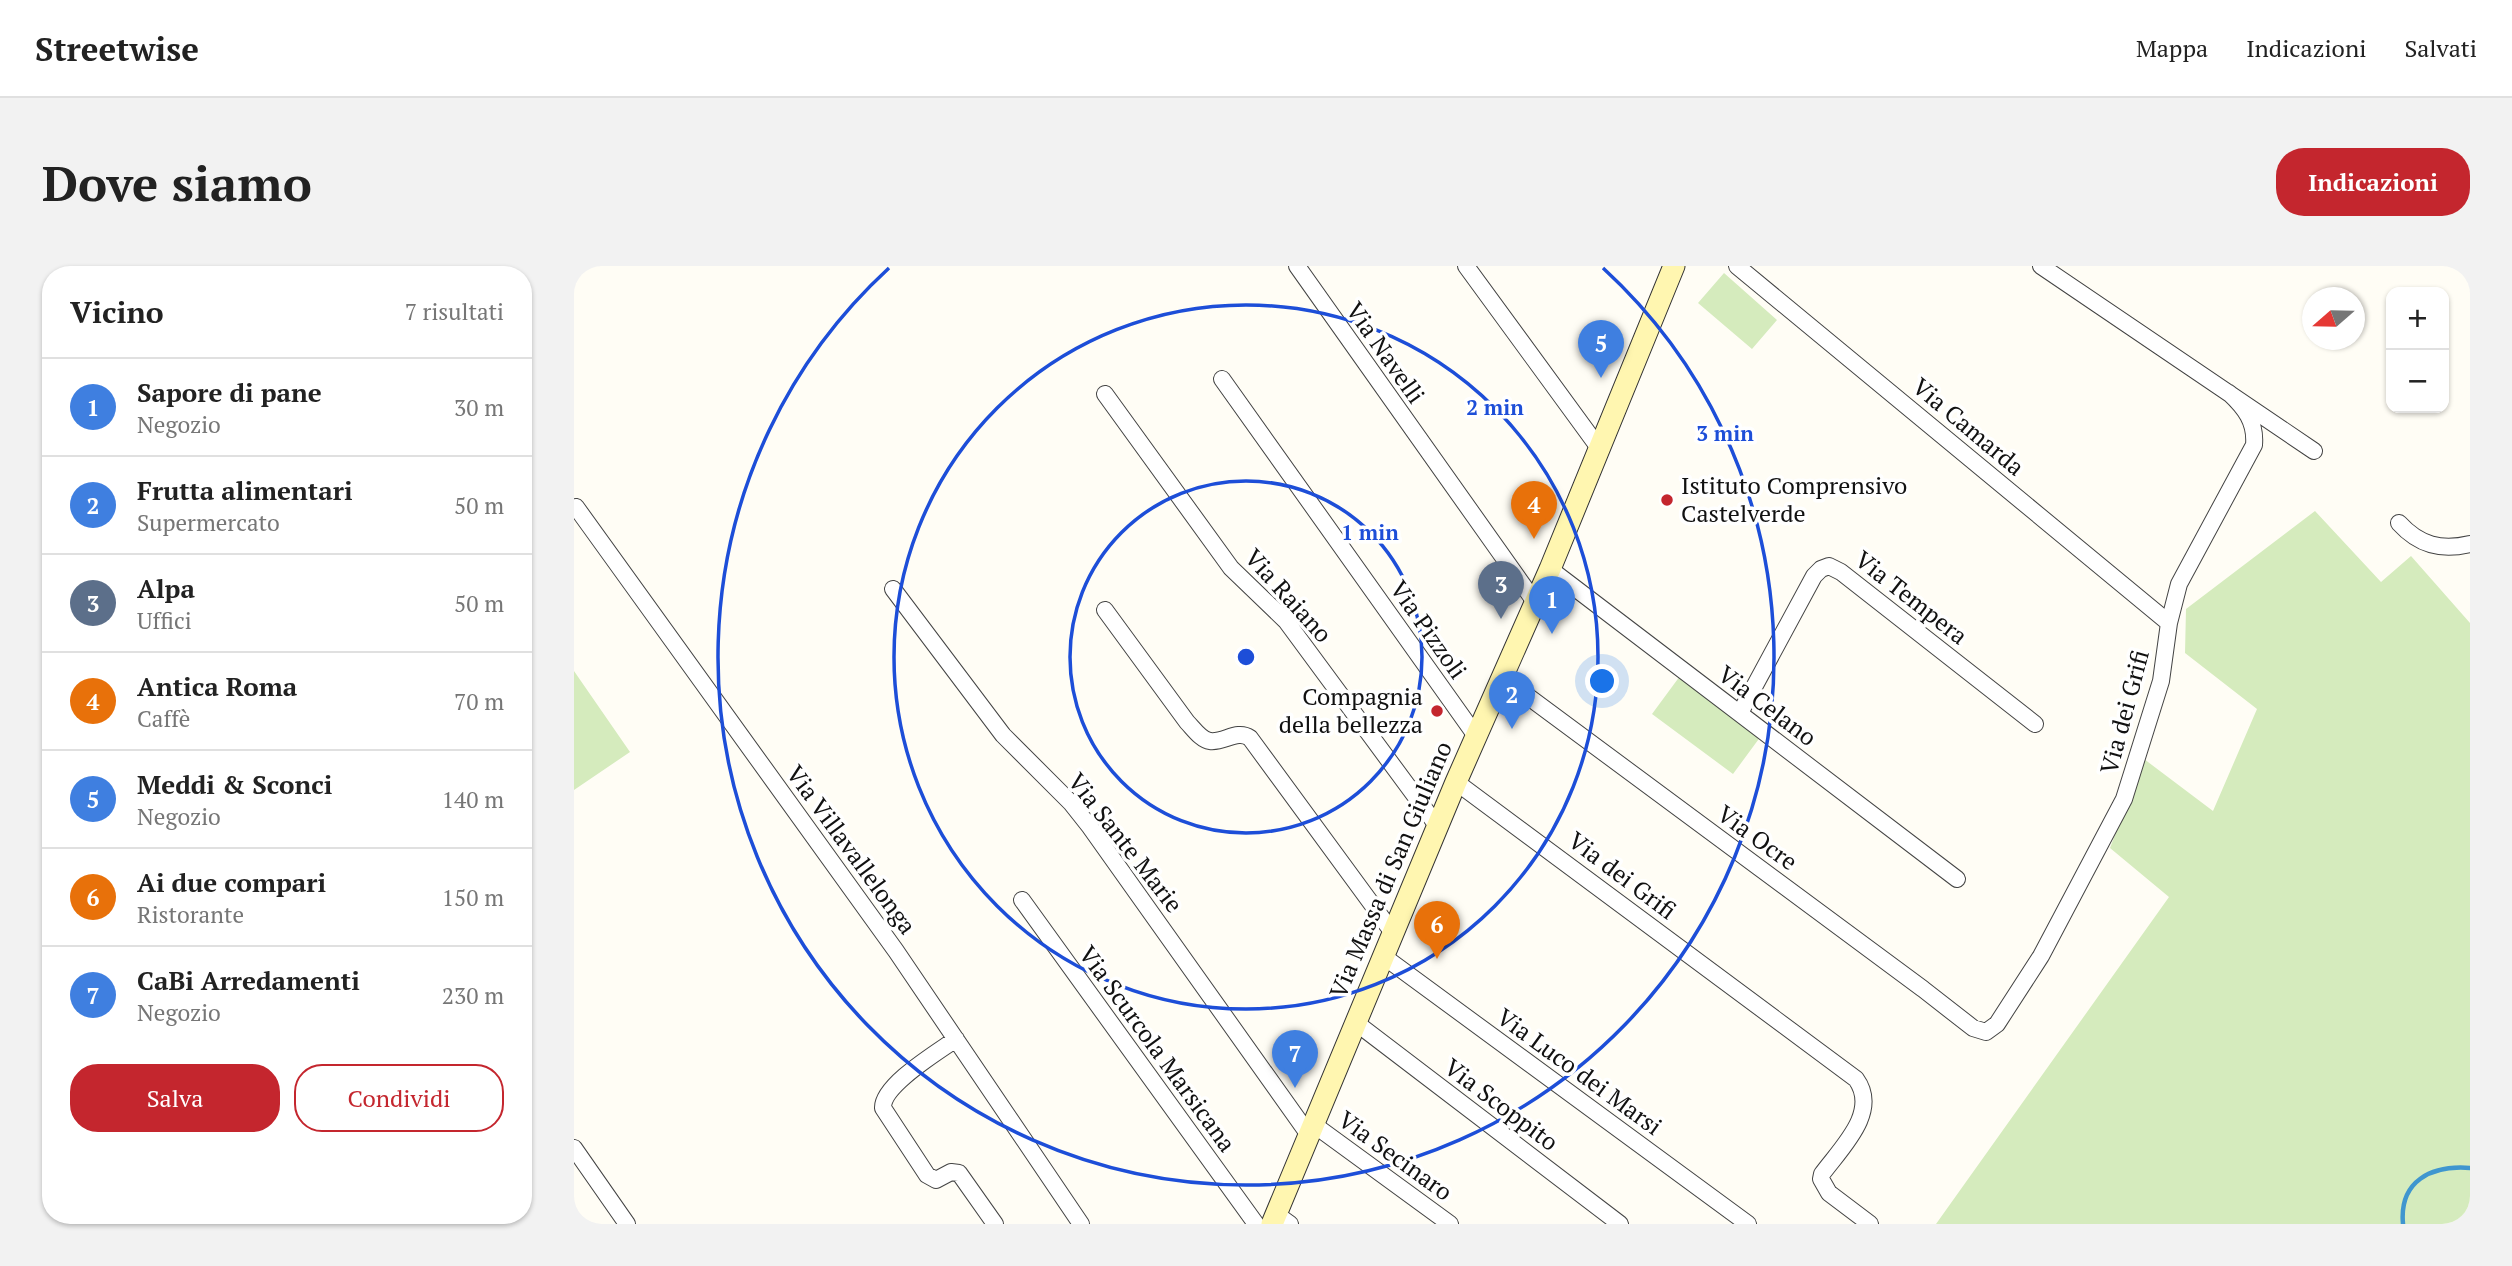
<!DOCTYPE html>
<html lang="it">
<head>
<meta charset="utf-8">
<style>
	:root { --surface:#fff; --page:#f2f2f2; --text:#222; --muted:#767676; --line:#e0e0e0; --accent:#c4262e }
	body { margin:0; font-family:"PT Serif",serif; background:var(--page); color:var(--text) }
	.controls { position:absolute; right:21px; top:21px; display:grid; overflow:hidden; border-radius:14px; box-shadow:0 2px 5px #0004 }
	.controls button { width:63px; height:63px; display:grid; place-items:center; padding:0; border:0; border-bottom:2px solid var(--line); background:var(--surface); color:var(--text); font:35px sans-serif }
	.compass { position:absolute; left:1728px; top:21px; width:63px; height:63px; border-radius:50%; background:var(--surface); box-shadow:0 2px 5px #0004; rotate:250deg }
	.you { position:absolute; left:1029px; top:416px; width:24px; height:24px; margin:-18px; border:5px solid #fff; border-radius:50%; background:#1a73e8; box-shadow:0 0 0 10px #1a73e833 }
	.badge { display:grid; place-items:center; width:46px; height:46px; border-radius:50%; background:var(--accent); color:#fff; font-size:23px; font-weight:700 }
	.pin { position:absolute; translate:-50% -58px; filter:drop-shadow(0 2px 4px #0008) }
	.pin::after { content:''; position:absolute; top:37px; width:24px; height:21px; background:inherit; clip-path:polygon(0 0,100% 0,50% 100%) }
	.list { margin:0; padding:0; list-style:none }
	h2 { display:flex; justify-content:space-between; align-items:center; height:91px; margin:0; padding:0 28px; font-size:30px }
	h2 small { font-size:23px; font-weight:400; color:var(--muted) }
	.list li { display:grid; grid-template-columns:46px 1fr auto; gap:21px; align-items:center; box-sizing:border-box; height:98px; padding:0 28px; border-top:2px solid var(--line) }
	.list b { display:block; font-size:26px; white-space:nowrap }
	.list p { margin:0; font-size:23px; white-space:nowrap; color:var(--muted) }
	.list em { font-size:23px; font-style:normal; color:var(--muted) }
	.actions { display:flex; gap:14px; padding:21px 28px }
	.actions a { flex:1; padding:16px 0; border:2px solid var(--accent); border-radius:28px; text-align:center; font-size:24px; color:var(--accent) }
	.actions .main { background:var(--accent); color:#fff }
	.map { position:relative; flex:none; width:1896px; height:958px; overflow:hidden; border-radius:28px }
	header { display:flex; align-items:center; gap:42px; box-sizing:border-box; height:98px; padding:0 35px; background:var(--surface); border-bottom:2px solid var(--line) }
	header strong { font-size:33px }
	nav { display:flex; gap:38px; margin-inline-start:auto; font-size:24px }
	.intro { display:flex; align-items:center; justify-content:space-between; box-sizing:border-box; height:168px; padding:0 42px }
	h1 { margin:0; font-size:49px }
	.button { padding:18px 32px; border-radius:28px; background:var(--accent); color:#fff; font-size:24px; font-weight:700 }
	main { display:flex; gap:42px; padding:0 42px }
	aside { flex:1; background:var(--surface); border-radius:28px; box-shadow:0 2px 5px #0004 }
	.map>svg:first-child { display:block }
</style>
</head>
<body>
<header>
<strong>Streetwise</strong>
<nav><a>Mappa</a><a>Indicazioni</a><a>Salvati</a></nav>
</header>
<div class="intro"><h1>Dove siamo</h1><a class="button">Indicazioni</a></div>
<main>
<aside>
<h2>Vicino<small>7 risultati</small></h2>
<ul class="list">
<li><span class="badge" style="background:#3f7fe0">1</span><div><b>Sapore di pane</b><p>Negozio</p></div><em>30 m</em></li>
<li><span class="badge" style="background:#3f7fe0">2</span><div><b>Frutta alimentari</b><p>Supermercato</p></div><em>50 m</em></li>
<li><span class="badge" style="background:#5c6f8a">3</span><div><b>Alpa</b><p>Uffici</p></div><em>50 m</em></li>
<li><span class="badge" style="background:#e8710a">4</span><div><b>Antica Roma</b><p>Caffè</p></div><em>70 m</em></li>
<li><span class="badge" style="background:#3f7fe0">5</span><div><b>Meddi &amp; Sconci</b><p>Negozio</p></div><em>140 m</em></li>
<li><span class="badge" style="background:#e8710a">6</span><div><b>Ai due compari</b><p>Ristorante</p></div><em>150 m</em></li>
<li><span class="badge" style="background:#3f7fe0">7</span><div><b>CaBi Arredamenti</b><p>Negozio</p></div><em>230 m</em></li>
</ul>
<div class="actions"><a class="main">Salva</a><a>Condividi</a></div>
</aside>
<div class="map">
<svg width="1896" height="958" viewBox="0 0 1896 958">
	<rect width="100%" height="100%" fill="#fffdf5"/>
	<path fill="#d5ebbd" d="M1150 7 1203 54 1178 83 1124 37Z
		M1741 245 1807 316 1837 290 1896 357V958H1362L1595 631 1536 582 1570 493 1639 545 1683 443 1611 387 1612 343Z
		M0 405 56 486 0 524Z
		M1106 410 1187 470 1159 508 1078 448Z"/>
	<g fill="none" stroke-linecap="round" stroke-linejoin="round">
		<path stroke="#3f96cf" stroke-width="4.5" d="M1829 958C1825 915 1857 899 1896 902"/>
		<defs>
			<path id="street" d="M723 0 961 336
				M892 0 1025 182
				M1163 0 1595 357
				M1467 0 1740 185
				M648 113 902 470
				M531 128 657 302 712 355 864 561
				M2 241 322 685 507 958
				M1825 257C1845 279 1867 285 1896 278
				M976 303 1383 613
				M319 323 429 469 497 537 516 561 735 869
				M531 344 613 456C619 462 627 474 636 475 650 477 663 463 676 472L819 667
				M929 412 1349 723 1399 762 1412 766 1423 758 1467 690 1550 533 1587 415 1595 357 1605 318 1680 179C1682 156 1671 142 1655 127
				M1166 447 1240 310 1247 303 1255 300 1267 306 1461 458
				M882 516 1282 813C1306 846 1267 882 1248 908L1247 913 1255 927 1296 958
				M448 634 682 958
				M809 690 1174 958
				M781 756 1046 958
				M382 773C364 786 308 819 309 842L353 909 362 914 377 906 385 907 421 958
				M739 858 876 958
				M0 882 53 958
				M702 948 716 958"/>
			<path id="secondary" d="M698 958 882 516 976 303 1100 0"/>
		</defs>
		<use href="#street" stroke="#444" stroke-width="18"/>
		<use href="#secondary" stroke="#333" stroke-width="23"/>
		<use href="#street" stroke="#fff" stroke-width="16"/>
		<use href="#secondary" stroke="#fff6b0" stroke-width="21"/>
	</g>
	<g fill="none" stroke="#1d4ed8" stroke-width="3.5">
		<circle cx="672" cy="391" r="176"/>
		<circle cx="672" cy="391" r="352"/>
		<path d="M1029 2A528 528 0 1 1 315 2"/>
	</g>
	<g fill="#c4262e" stroke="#fff" stroke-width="2.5">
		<circle cx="1093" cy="234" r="7"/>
		<circle cx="863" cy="445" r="7"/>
	</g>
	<g text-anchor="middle" stroke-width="7" stroke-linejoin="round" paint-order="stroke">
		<g font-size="24" fill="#111" stroke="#fff">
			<text transform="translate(811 87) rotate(55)" y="8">Via Navelli</text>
			<text transform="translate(1394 161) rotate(40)" y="8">Via Camarda</text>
			<text transform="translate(714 330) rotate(48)" y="8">Via Raiano</text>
			<text transform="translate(1337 332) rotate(38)" y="8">Via Tempera</text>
			<text transform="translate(854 364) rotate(55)" y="8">Via Pizzoli</text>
			<text transform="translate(1193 440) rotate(37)" y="8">Via Celano</text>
			<text transform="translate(1551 446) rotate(-75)" y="8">Via dei Grifi</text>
			<text transform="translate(1183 572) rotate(36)" y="8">Via Ocre</text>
			<text transform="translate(551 577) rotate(52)" y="8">Via Sante Marie</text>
			<text transform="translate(277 584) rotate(54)" y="8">Via Villavallelonga</text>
			<text transform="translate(817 604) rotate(-67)" y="8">Via Massa di San Giuliano</text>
			<text transform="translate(1048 610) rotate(37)" y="8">Via dei Grifi</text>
			<text transform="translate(583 783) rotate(54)" y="8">Via Scurcola Marsicana</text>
			<text transform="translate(1005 806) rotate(36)" y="8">Via Luco dei Marsi</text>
			<text transform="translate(927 839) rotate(37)" y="8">Via Scoppito</text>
			<text transform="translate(821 890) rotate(36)" y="8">Via Secinaro</text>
		</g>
		<g font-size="24" fill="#111" stroke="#fff" text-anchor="start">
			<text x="1107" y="228">Istituto Comprensivo<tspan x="1107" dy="28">Castelverde</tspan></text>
			<text x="849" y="439" text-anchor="end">Compagnia<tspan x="849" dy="28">della bellezza</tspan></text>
		</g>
	</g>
	<circle cx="672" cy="391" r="10" fill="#1d4ed8" stroke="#fff" stroke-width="3.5"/>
	<g font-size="21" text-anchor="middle" font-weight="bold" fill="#1d4ed8" stroke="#fff" stroke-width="7" stroke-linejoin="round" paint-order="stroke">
		<text x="921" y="149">2 min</text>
		<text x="1151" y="175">3 min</text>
		<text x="796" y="274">1 min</text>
	</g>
</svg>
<div class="controls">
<button>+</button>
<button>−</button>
</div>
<svg class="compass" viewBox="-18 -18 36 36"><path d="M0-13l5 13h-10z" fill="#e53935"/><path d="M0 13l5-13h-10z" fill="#767676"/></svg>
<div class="you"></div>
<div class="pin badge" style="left:978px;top:368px;background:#3f7fe0">1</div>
<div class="pin badge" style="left:938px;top:463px;background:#3f7fe0">2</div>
<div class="pin badge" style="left:927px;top:353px;background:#5c6f8a">3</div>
<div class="pin badge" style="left:960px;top:273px;background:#e8710a">4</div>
<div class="pin badge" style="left:1027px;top:112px;background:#3f7fe0">5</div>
<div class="pin badge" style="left:863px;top:693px;background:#e8710a">6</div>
<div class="pin badge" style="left:721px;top:822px;background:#3f7fe0">7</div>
</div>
</main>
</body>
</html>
